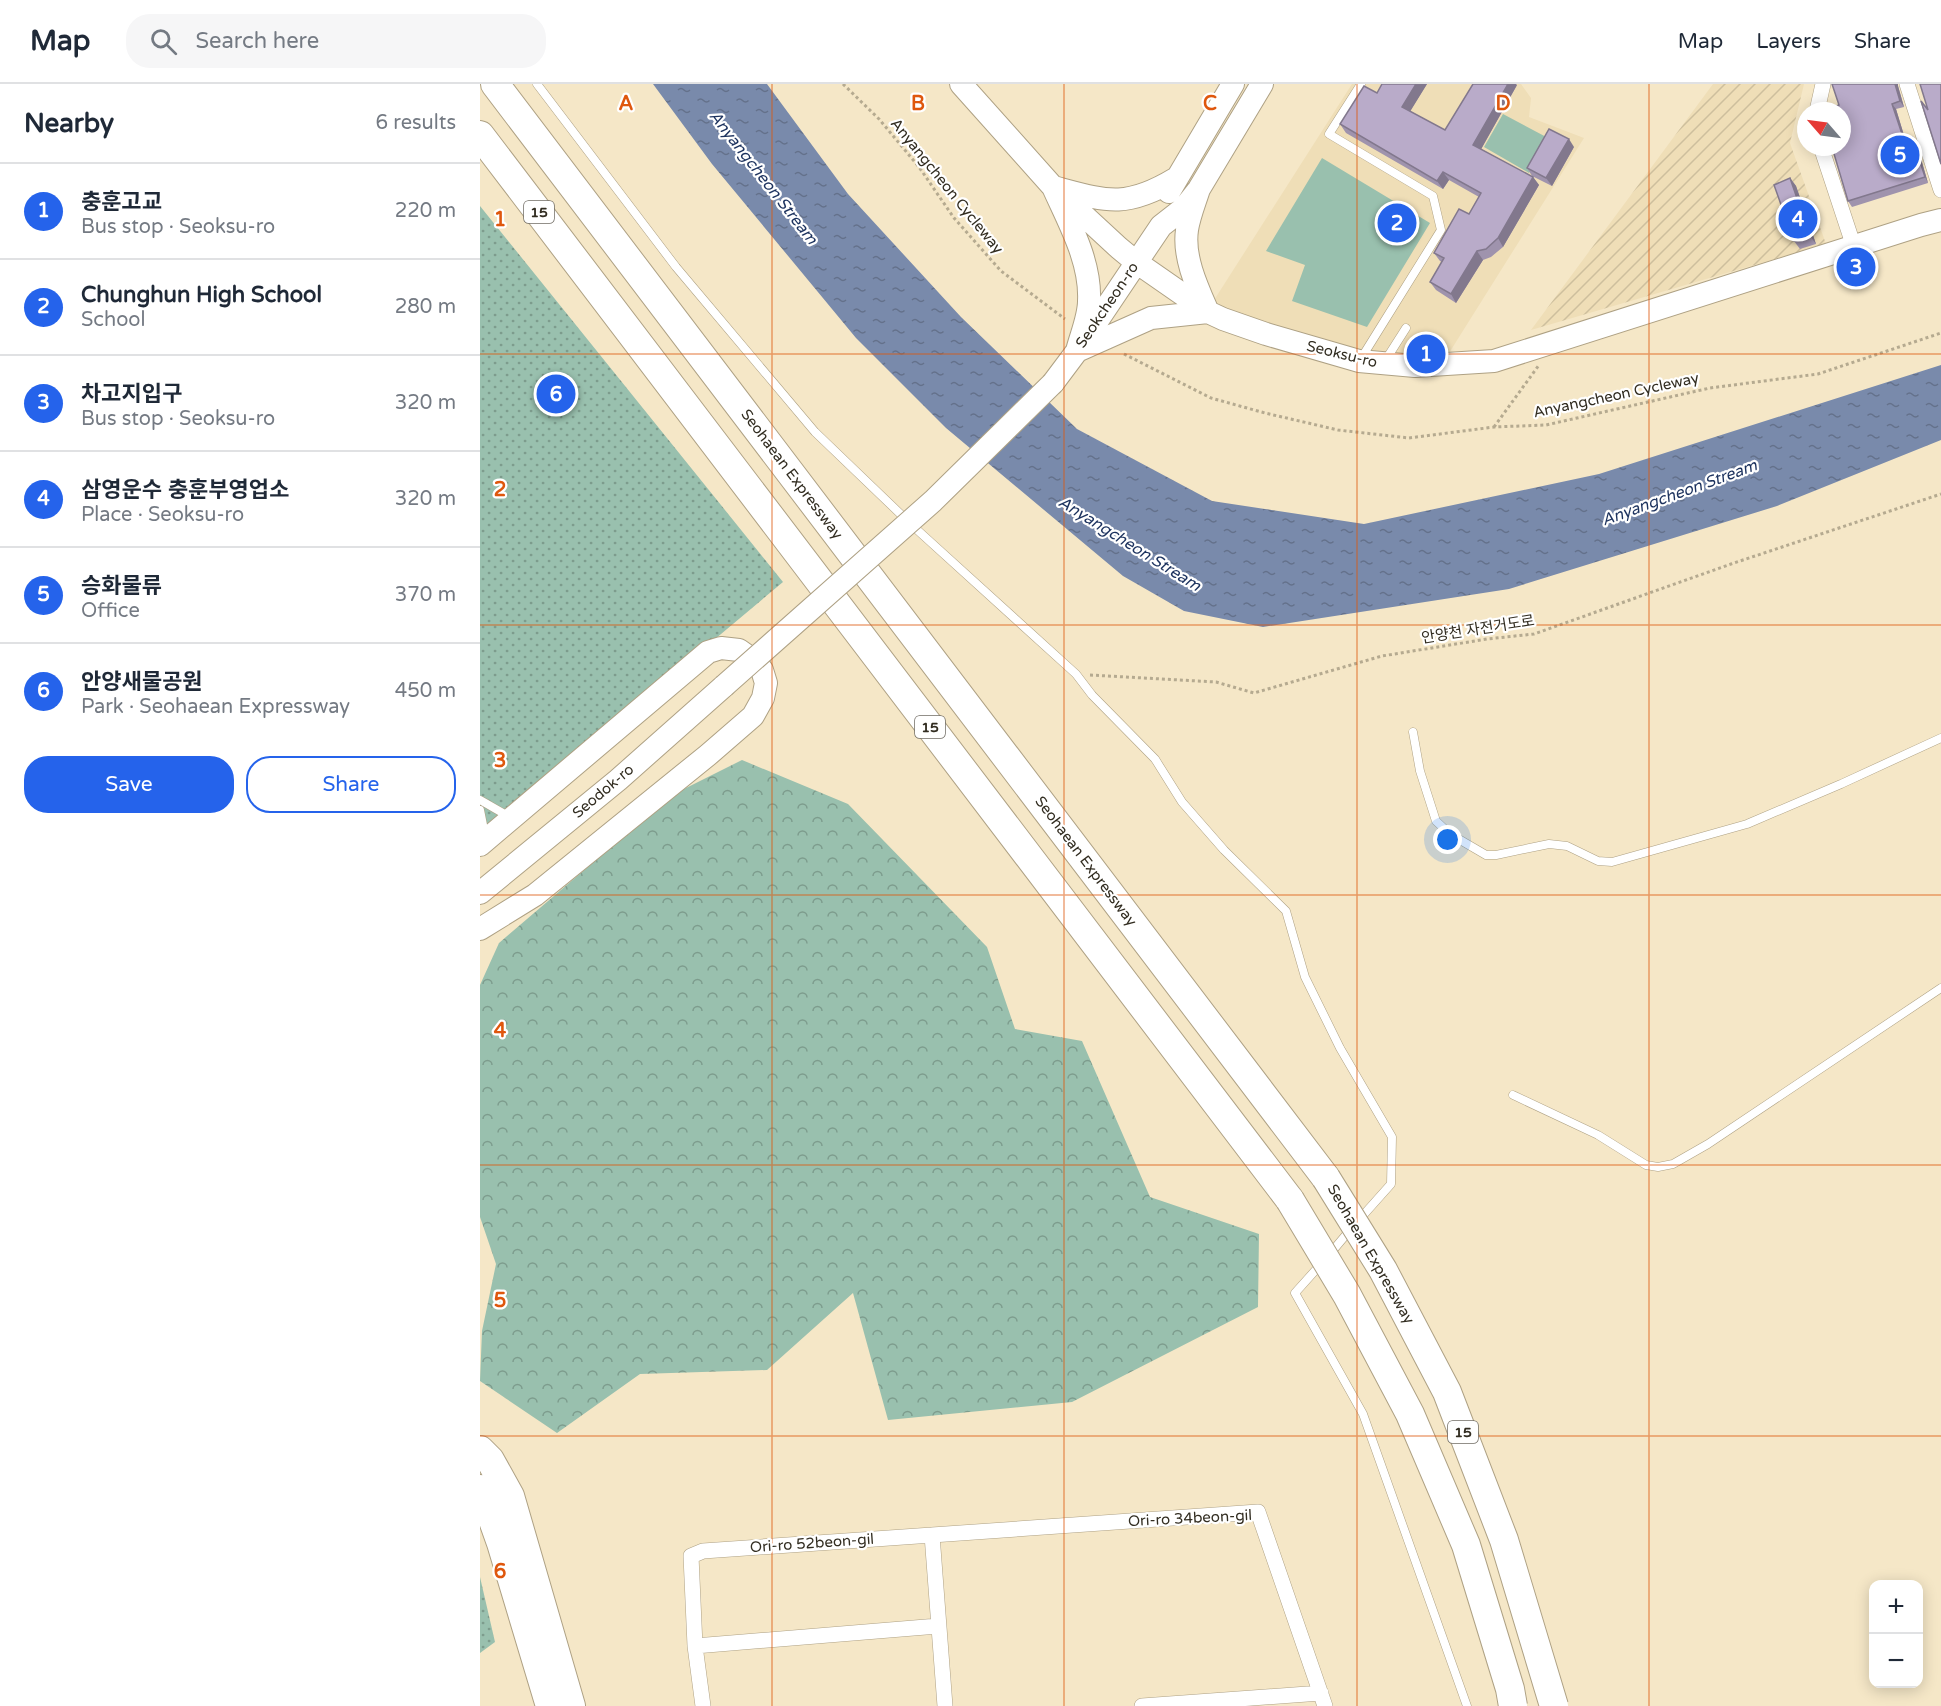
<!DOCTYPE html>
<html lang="en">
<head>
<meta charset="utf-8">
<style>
	:root { --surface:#fff; --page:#f6f6f7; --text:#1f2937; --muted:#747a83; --line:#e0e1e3; --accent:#2563eb }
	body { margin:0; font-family:"Varela Round","Noto Sans KR",sans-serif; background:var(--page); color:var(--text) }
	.controls { position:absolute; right:18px; bottom:18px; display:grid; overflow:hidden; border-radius:12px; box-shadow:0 3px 15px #0003 }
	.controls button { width:54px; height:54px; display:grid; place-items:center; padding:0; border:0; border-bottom:2px solid var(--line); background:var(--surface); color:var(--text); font:30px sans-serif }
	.compass { position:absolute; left:1317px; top:18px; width:54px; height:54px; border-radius:50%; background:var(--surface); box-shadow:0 3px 15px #0003; rotate:298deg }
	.you { position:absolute; left:968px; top:756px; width:21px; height:21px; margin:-15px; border:4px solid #fff; border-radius:50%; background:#1a73e8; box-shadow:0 0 0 9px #1a73e833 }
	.badge { display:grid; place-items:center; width:39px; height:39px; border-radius:50%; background:var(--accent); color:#fff; font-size:20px; font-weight:700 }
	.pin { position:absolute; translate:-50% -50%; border:3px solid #fff; box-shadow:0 2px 6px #0006 }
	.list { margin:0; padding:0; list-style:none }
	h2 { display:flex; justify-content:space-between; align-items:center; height:78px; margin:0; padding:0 24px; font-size:26px }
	h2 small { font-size:20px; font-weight:400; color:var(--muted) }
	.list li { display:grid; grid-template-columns:39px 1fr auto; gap:18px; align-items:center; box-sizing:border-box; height:96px; padding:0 24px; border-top:2px solid var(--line) }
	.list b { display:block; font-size:22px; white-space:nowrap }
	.list p { margin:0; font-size:20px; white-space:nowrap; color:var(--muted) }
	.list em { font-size:20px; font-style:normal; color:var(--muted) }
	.actions { display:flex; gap:12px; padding:18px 24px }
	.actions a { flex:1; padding:14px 0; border:2px solid var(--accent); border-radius:24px; text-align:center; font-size:21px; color:var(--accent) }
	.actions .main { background:var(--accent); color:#fff }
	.icon { flex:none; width:33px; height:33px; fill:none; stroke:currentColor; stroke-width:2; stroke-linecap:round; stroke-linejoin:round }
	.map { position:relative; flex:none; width:1461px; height:1622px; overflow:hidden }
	header { display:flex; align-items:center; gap:36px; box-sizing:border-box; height:84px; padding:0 30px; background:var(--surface); border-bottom:2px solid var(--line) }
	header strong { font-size:28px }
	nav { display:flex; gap:33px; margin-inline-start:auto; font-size:21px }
	.search { width:420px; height:54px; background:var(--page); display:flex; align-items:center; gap:15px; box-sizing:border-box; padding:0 21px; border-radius:24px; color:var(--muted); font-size:22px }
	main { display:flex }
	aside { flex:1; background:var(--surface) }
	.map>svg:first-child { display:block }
</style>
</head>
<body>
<header>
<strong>Map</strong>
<div class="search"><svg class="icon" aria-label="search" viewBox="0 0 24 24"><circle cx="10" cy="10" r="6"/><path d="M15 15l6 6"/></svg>Search here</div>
<nav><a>Map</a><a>Layers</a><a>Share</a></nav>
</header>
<main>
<aside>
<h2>Nearby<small>6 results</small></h2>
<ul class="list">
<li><span class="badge">1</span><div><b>충훈고교</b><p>Bus stop · Seoksu-ro</p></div><em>220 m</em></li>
<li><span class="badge">2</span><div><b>Chunghun High School</b><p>School</p></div><em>280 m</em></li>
<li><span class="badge">3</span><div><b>차고지입구</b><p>Bus stop · Seoksu-ro</p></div><em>320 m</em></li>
<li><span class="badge">4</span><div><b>삼영운수 충훈부영업소</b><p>Place · Seoksu-ro</p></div><em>320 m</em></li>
<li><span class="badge">5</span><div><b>승화물류</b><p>Office</p></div><em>370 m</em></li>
<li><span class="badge">6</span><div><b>안양새물공원</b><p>Park · Seohaean Expressway</p></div><em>450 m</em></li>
</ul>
<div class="actions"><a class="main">Save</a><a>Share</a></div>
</aside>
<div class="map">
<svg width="1461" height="1622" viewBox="0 0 1461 1622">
	<defs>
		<pattern id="industrial-furrows" width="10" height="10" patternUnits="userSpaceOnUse" patternTransform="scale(1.5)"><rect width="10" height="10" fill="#efdeb7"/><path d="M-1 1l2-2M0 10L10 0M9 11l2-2" fill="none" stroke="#cdbf9d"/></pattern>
		<pattern id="forest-crowns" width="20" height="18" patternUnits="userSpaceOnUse" patternTransform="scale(1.5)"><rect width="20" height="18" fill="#99c0ae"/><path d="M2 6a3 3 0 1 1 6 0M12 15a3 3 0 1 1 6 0" fill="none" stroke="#7d9c8d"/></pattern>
		<pattern id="park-dots" width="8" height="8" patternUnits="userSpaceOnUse" patternTransform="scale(1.5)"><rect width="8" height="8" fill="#99c0ae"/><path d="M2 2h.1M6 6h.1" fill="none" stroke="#7d9c8d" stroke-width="1.8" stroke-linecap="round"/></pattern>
		<pattern id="water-ripples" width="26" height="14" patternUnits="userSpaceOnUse" patternTransform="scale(1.5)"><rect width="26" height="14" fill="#798aab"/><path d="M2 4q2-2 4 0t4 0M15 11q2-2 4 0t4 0" fill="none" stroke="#64718b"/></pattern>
	</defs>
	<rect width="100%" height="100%" fill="#f5e7c7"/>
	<path fill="url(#industrial-furrows)" d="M1233 0H1324L1310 59 1346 160 1051 246Z"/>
	<path fill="#efdeb7" d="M872 0H1041L1051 14 1049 33 1104 54 964 277 904 276 729 224Z"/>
	<path fill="#99c0ae" d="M1023 30 1070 55 1049 89 1004 63Z
		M842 74 950 139 887 243 812 217 825 181 786 167Z"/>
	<path fill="url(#forest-crowns)" d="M262 676 368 720 507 863 535 945 602 957 670 1113 779 1150 778 1223 592 1318 408 1336 373 1209 287 1286 160 1290 77 1349 0 1297 2 1247 16 1180 0 1133V901L19 859 192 711Z"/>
	<path fill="url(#park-dots)" d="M0 122 303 498 0 752Z
		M0 1493 15 1558 0 1569Z"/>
	<path fill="url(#water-ripples)" d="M173 0H287L368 110 481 233 597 345 732 417 884 440 1119 390 1461 281V356L1297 422 1029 505 783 543 704 527 643 492 466 344 376 254 232 80Z"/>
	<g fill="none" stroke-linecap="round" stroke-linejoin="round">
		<defs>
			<path id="lane" d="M57 0 196 183 335 348 434 443 596 590 612 611 675 675 702 718 744 766 806 827 825 893 860 964 912 1053 911 1100 878 1137
				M881 0 849 50 953 112 961 146 882 273
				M905 277 926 244
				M933 648 940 687 956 737 970 750 1006 771H1016L1069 760 1087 762 1118 777 1132 778 1267 740 1361 700 1461 654
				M0 716 28 732
				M0 726 5 751
				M1033 1011 1118 1051 1166 1081 1178 1083 1193 1080 1228 1060 1461 904
				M849 1171 870 1146
				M841 1180 815 1209 883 1330 987 1622"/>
			<path id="street" d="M1427 0 1461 106
				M1337 27 1343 0
				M1341 63 1374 163
				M452 1451 778 1428 845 1622
				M215 1562 458 1542
				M223 1622 215 1562 211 1472 223 1467 452 1451 465 1622
				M662 1622 841 1609"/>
			<path id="secondary" d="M481 0 573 103 639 164 656 178 728 228 743 235 786 250 879 277 935 282 1014 277 1441 141 1461 136
				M695 95C645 125 626 117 573 103 589 139 611 177 609 217 609 233 601 251 597 267L671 234 728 228C717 203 703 173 707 146 709 132 715 118 719 105
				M689 108 753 0
				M573 299 597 267 681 142 704 124 719 105 782 0
				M0 761 228 568 241 564 259 566 276 578 282 586 286 599 283 614 273 632 228 671 55 811 0 845
				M0 809 138 696 244 602"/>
			<path id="highway" d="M15 0 846 1094
				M0 51 810 1116
				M0 1366 10 1376 30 1412 91 1622
				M0 1405 4 1411 21 1459 70 1622"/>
		</defs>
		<use href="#lane" stroke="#aea184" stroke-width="9"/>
		<use href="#street" stroke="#aea184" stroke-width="16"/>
		<use href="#secondary" stroke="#aea184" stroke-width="24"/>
		<use href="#highway" stroke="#aea184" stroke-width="30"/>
		<path stroke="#b5aa90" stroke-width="3" stroke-dasharray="3 3" stroke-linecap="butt" d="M363 0 399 35 439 83 474 134 521 187 585 235
			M644 270 731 314 785 329 858 346 929 354 1014 343 1066 341 1230 304 1338 290 1461 249
			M1014 343 1059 281
			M610 591 736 598 774 609 902 572 1007 555 1054 550 1251 480 1461 410"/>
		<use href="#lane" stroke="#fff" stroke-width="8"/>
		<use href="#street" stroke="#fff" stroke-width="15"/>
		<use href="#secondary" stroke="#fff" stroke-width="22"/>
		<use href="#highway" stroke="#fff" stroke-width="28"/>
		<defs>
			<path id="secondary-bridge" d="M244 602 453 417 573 299"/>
			<path id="highway-bridge" d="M846 1094 903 1186 967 1308 1024 1456 1074 1622
				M810 1116 867 1211 930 1330 986 1461 1030 1605 1033 1622"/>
		</defs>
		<use href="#secondary-bridge" stroke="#aea184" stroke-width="24" stroke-linecap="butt"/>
		<use href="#highway-bridge" stroke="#aea184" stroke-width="30" stroke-linecap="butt"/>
		<use href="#secondary-bridge" stroke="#fff" stroke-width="22"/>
		<use href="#highway-bridge" stroke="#fff" stroke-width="28"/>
	</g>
	<path fill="#9f93ad" d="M902 0H947L930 27 965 46 1037 1 1001 65 1053 93 1059 101 1023 163 1011 173 1003 176 976 219 956 206 950 198 962 178 960 177 954 169 989 130 999 113 969 96 963 105 866 49 860 40 897 9Z
		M1418 2 1424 23 1416 25 1425 55 1432 53 1436 58 1448 99 1372 123 1368 117 1359 21Z
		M1094 63 1072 102 1052 92 1047 84Z
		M1310 94 1316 102 1336 160 1320 165 1314 157Z"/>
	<path fill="#82788d" d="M936 0H947L928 31 922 23Z
		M1028 0H1036L1037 1 999 69 993 61Z
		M1415 0H1418V2L1424 23 1420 17Z
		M1412 20 1416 25 1427 61 1424 56Z
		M1432 53 1436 58 1448 99 1445 93Z
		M1089 55 1094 63 1072 102 1066 94Z
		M963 88 969 96 963 105 957 97Z
		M1053 93 1059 101 1023 163 1018 154Z
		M1310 94 1316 102 1336 160 1330 152Z
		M997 167 1003 176 976 219 971 210Z"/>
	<path fill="#b9abc9" stroke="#82788d" stroke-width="1.5" d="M902 0H936L922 23 965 46 993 0H1028L993 61 1053 93 1018 154 1006 165 997 167 971 210 950 198 964 174 954 169 979 125 989 130 1001 109 963 88 957 97 860 40 884 2 897 9Z
		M1352 0H1415L1420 17 1412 20 1424 56 1432 53 1445 93 1368 117 1352 63H1362V27H1341L1359 21Z
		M1440 0H1461V80L1441 17 1448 26Z
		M1069 45 1089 55 1066 94 1047 84Z
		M1310 94 1330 152 1314 157 1294 101Z"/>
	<path fill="none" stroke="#df570d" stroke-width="1.5" stroke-opacity="0.55" d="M292 0V1622M584 0V1622M877 0V1622M1169 0V1622M0 270H1461M0 541H1461M0 811H1461M0 1081H1461M0 1352H1461"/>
	<g text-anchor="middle" stroke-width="4.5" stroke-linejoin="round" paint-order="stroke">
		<g fill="#fff" stroke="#706c64" stroke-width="1.5">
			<rect x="44" y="117" width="30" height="22" rx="4.5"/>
			<rect x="435" y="632" width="30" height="22" rx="4.5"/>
			<rect x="968" y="1337" width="30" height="22" rx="4.5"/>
		</g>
		<g font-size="14" font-weight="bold" fill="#322d21">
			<text x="59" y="133">15</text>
			<text x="450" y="648">15</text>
			<text x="983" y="1353">15</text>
		</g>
		<g font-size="15" fill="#322d21" stroke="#fff">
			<text transform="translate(467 102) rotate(51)" y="5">Anyangcheon Cycleway</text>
			<text transform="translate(627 221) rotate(-56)" y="5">Seokcheon-ro</text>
			<text transform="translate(862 270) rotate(14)" y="5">Seoksu-ro</text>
			<text transform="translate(1136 311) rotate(-12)" y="5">Anyangcheon Cycleway</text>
			<text transform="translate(312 390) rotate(53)" y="5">Seohaean Expressway</text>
			<text transform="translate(998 545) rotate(-9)" y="5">안양천 자전거도로</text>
			<text transform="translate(123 707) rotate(-40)" y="5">Seodok-ro</text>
			<text transform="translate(606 777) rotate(53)" y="5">Seohaean Expressway</text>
			<text transform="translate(891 1170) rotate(60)" y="5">Seohaean Expressway</text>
			<text transform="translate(710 1434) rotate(-3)" y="5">Ori-ro 34beon-gil</text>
			<text transform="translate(332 1459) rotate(-4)" y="5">Ori-ro 52beon-gil</text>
		</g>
		<g font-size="16" font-style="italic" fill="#1c325e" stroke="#fff">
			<text transform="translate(284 93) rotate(52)" y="6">Anyangcheon Stream</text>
			<text transform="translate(1199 408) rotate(-20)" y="6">Anyangcheon Stream</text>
			<text transform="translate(650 459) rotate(32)" y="6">Anyangcheon Stream</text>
		</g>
	</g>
	<g font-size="20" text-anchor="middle" font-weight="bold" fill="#df570d" stroke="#fff" stroke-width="4.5" stroke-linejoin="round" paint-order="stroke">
		<text x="146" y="26">A</text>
		<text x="438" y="26">B</text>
		<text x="730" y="26">C</text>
		<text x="1023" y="26">D</text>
		<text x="20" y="142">1</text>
		<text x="20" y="412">2</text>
		<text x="20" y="683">3</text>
		<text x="20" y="953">4</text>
		<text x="20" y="1223">5</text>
		<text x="20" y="1494">6</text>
	</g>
</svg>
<div class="controls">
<button>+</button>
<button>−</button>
</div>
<svg class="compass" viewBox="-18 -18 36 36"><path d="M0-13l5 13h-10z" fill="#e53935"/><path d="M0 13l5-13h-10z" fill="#747a83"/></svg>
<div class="you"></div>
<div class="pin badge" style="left:946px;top:270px">1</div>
<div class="pin badge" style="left:917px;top:139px">2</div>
<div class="pin badge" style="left:1376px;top:183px">3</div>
<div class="pin badge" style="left:1318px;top:135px">4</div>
<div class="pin badge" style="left:1420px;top:71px">5</div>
<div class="pin badge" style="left:76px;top:310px">6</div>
</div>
</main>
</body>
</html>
